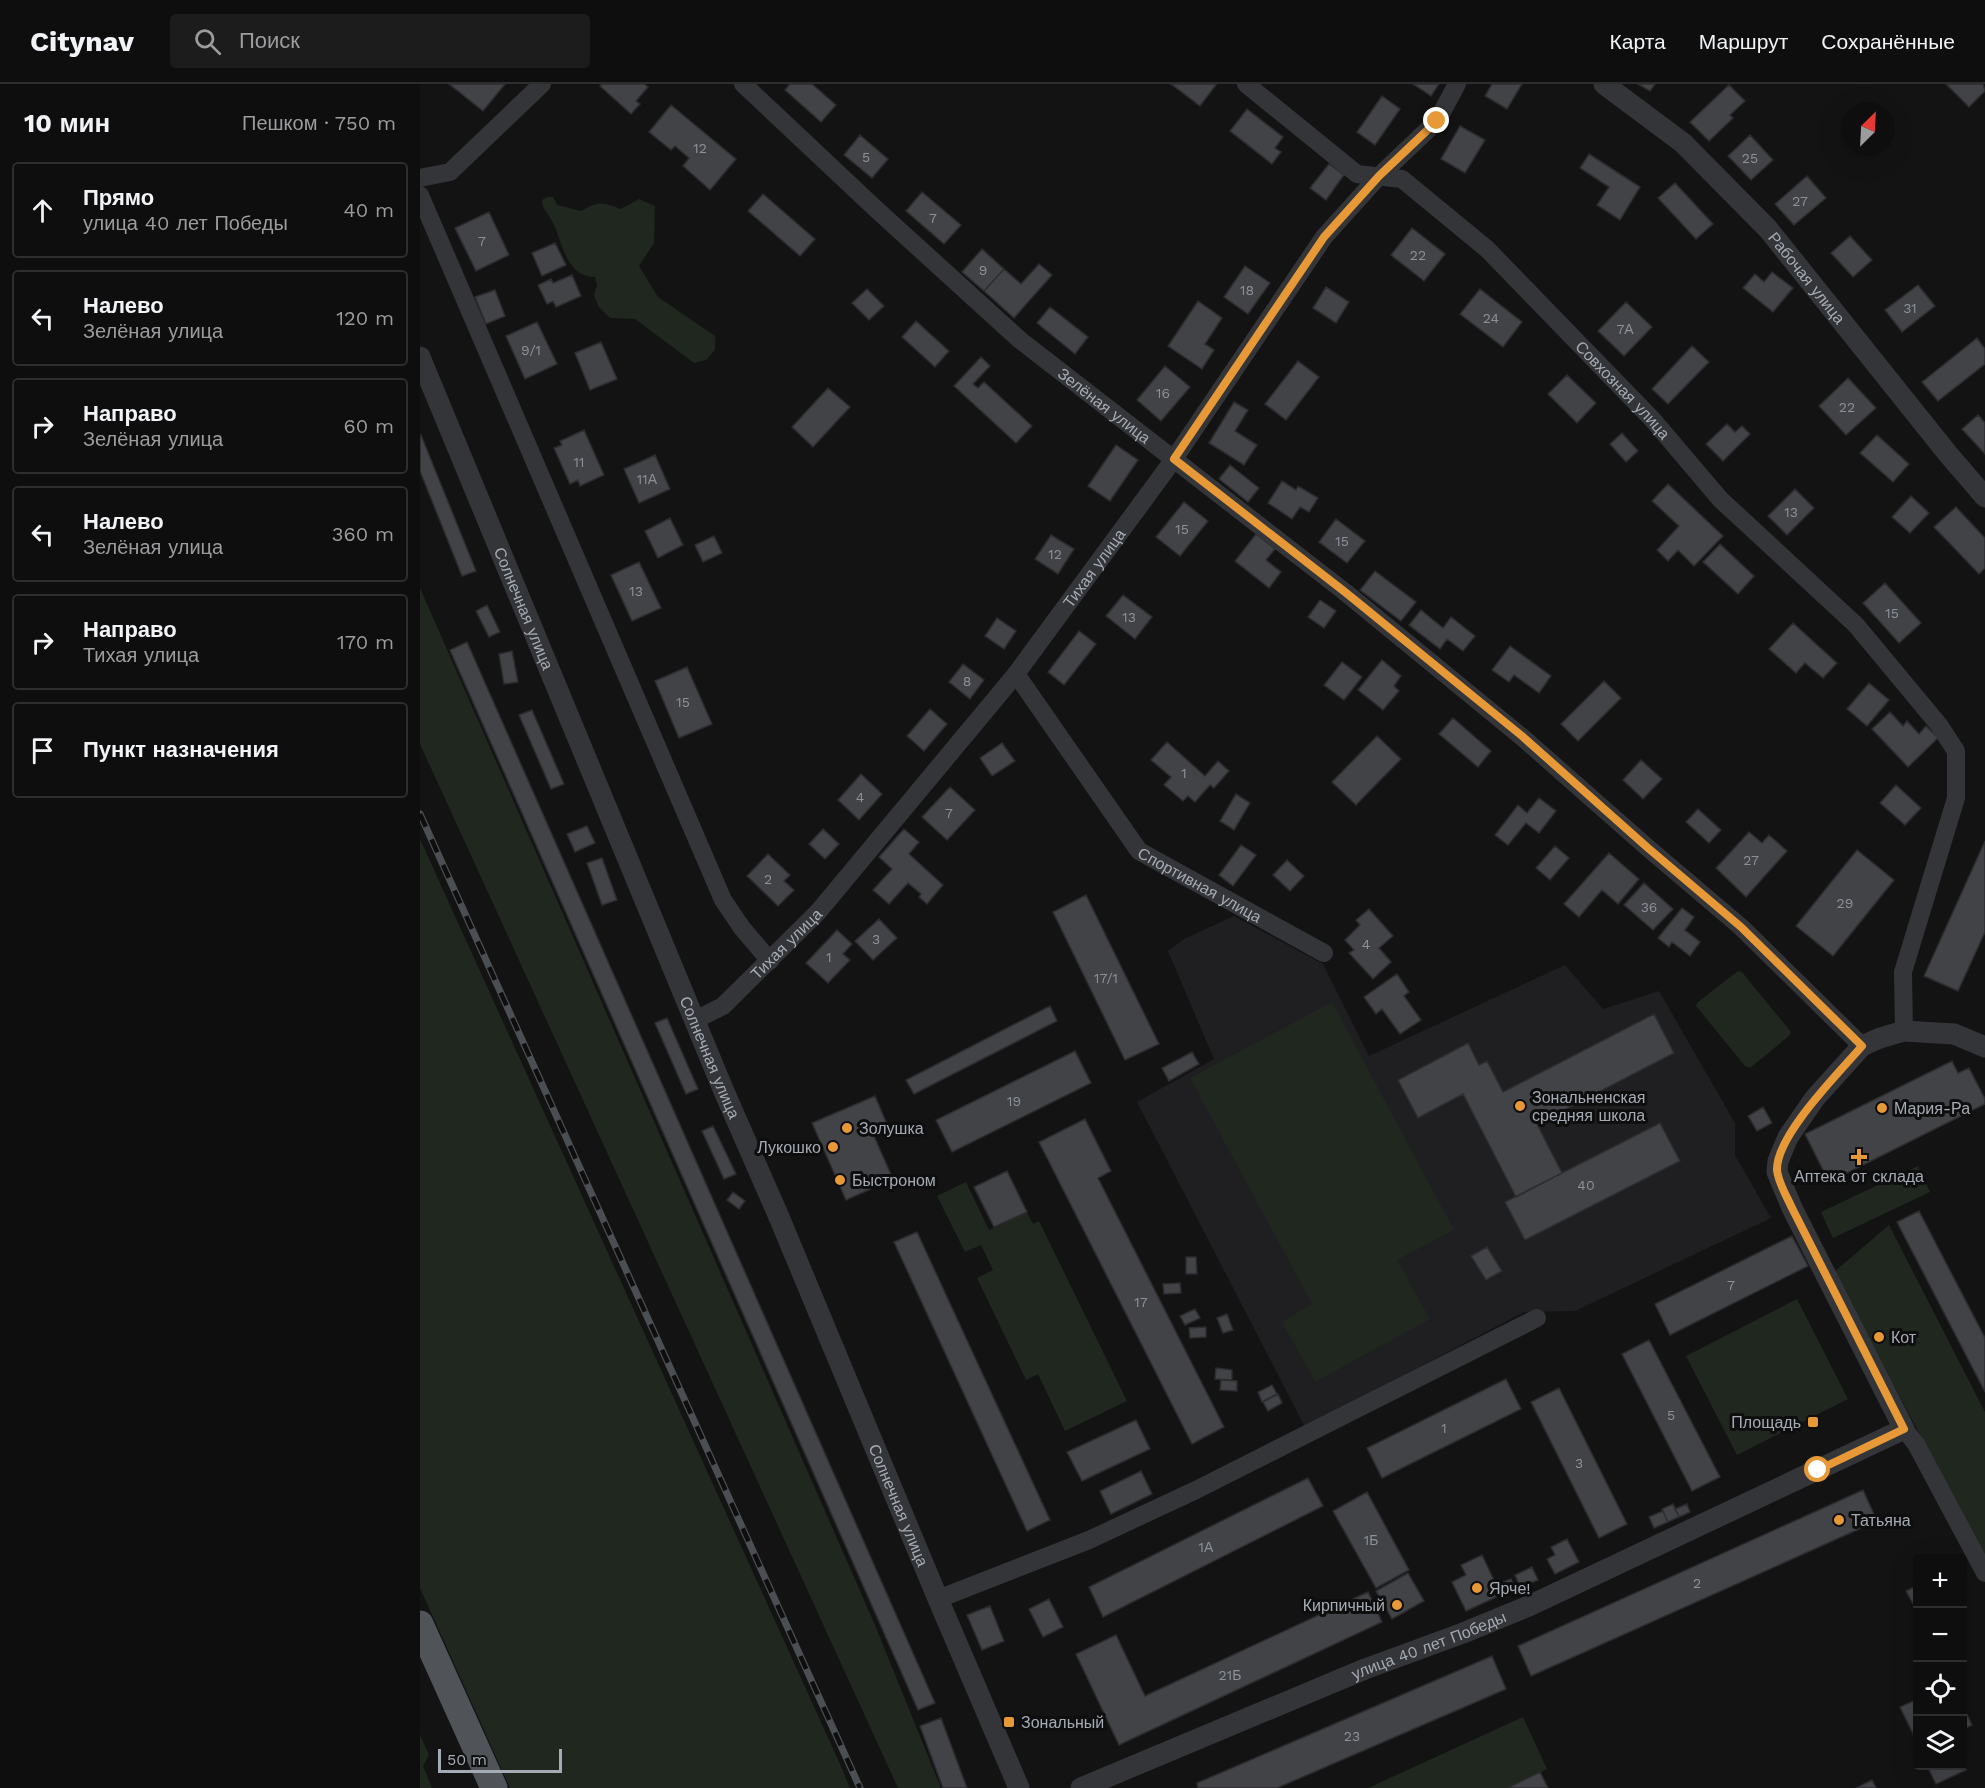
<!DOCTYPE html>
<html lang="ru">
<head>
<meta charset="utf-8">
<style>
	:root { --surface:#0e0e0f; --page:#1c1c1d; --text:#f1f3f6; --muted:#9b9c9e; --line:#2e2e2f }
	body { margin:0; font-family:"Work Sans",sans-serif; background:var(--page); color:var(--text) }
	.controls { position:absolute; right:18px; bottom:18px; display:grid; overflow:hidden; border-radius:6px; box-shadow:0 6px 24px #0002 }
	.controls button { width:54px; height:54px; display:grid; place-items:center; padding:0; border:0; border-bottom:2px solid var(--line); background:var(--surface); color:var(--text); font:30px sans-serif }
	.compass { position:absolute; left:1421px; top:18px; width:54px; height:54px; border-radius:50%; background:var(--surface); box-shadow:0 6px 24px #0002; rotate:24deg }
	.scale { position:absolute; left:18px; bottom:15px; width:124px; box-sizing:border-box; padding-left:6px; border:3px solid #a5abb4; border-top:0; font-size:16px; line-height:21px; white-space:nowrap; color:#a5abb4; -webkit-text-stroke:4px #0e0e0f; paint-order:stroke }
	.stop { position:absolute; width:18px; height:18px; margin:-14px; border:4px solid #e89937; border-radius:50%; background:#fff }
	.stop.end { background:#e89937; border-color:#fff; box-shadow:0 2px 6px #0008 }
	.list { margin:0; padding:0; list-style:none }
	h2 { display:flex; justify-content:space-between; align-items:center; height:78px; margin:0; padding:0 24px; font-size:26px }
	h2 small { font-size:20px; font-weight:400; color:var(--muted) }
	.list li { display:grid; grid-template-columns:39px 1fr auto; gap:18px; align-items:center; box-sizing:border-box; height:96px; margin:0 12px 12px; padding:0 12px; border:2px solid var(--line); border-radius:6px }
	.list b { display:block; font-size:22px; white-space:nowrap }
	.list p { margin:0; font-size:20px; white-space:nowrap; color:var(--muted) }
	.list em { font-size:20px; font-style:normal; color:var(--muted) }
	.icon { flex:none; width:33px; height:33px; fill:none; stroke:currentColor; stroke-width:2; stroke-linecap:round; stroke-linejoin:round }
	.map { position:relative; flex:none; width:1565px; height:1704px; overflow:hidden }
	header { display:flex; align-items:center; gap:36px; box-sizing:border-box; height:84px; padding:0 30px; background:var(--surface); border-bottom:2px solid var(--line) }
	header strong { font-size:28px }
	nav { display:flex; gap:33px; margin-inline-start:auto; font-size:21px }
	.search { width:420px; height:54px; background:var(--page); display:flex; align-items:center; gap:15px; box-sizing:border-box; padding:0 21px; border-radius:6px; color:var(--muted); font-size:22px }
	main { display:flex }
	aside { flex:1; background:var(--surface) }
	.map>svg:first-child { display:block }
</style>
</head>
<body>
<header>
<strong>Citynav</strong>
<div class="search"><svg class="icon" aria-label="search" viewBox="0 0 24 24"><circle cx="10" cy="10" r="6"/><path d="M15 15l6 6"/></svg>Поиск</div>
<nav><a>Карта</a><a>Маршрут</a><a>Сохранённые</a></nav>
</header>
<main>
<aside>
<h2>10 мин<small>Пешком · 750 m</small></h2>
<ul class="list">
<li><svg class="icon" aria-label="ahead" viewBox="0 0 24 24"><path d="M12 20V5M6 11l6-6 6 6"/></svg><div><b>Прямо</b><p>улица 40 лет Победы</p></div><em>40 m</em></li>
<li><svg class="icon" aria-label="left" viewBox="0 0 24 24"><path d="M17 20v-9H6M10 6l-5 5 5 5"/></svg><div><b>Налево</b><p>Зелёная улица</p></div><em>120 m</em></li>
<li><svg class="icon" aria-label="right" viewBox="0 0 24 24"><path d="M7 20v-9h11M14 6l5 5-5 5"/></svg><div><b>Направо</b><p>Зелёная улица</p></div><em>60 m</em></li>
<li><svg class="icon" aria-label="left" viewBox="0 0 24 24"><path d="M17 20v-9H6M10 6l-5 5 5 5"/></svg><div><b>Налево</b><p>Зелёная улица</p></div><em>360 m</em></li>
<li><svg class="icon" aria-label="right" viewBox="0 0 24 24"><path d="M7 20v-9h11M14 6l5 5-5 5"/></svg><div><b>Направо</b><p>Тихая улица</p></div><em>170 m</em></li>
<li><svg class="icon" aria-label="arrive" viewBox="0 0 24 24"><path d="M6 21V4h12l-3 4 3 4H6"/></svg><div><b>Пункт назначения</b></div></li>
</ul>
</aside>
<div class="map">
<svg width="1565" height="1704" viewBox="0 0 1565 1704">
	<rect width="100%" height="100%" fill="#131314"/>
	<path fill="#1f1f21" d="M814 832 903 880 949 972 1145 881 1183 925 1239 907 1315 1039V1071L1351 1134 1155 1227 1104 1228 885 1343 717 1018 794 975 748 867 764 855Z"/>
	<path fill="#1f271f" d="M127 113H133L137 121 161 127C180 117 181 118 201 125L219 115 235 122 234 159 219 182 238 213 295 252V266L286 276 274 279 215 235 190 234 178 222 174 211 177 201 175 193C167 193 159 190 154 184 142 171 140 152 132 137 128 129 122 125 122 116Z
		M0 504 455 1541 521 1704H478L0 660Z
		M0 755 420 1680 430 1704H90L0 1504Z
		M1318 887 1322 888 1371 948 1369 952 1330 984 1325 982 1276 922 1278 918Z
		M912 918 1034 1146 977 1176 1010 1235 895 1298 862 1238 892 1220 770 994Z
		M1498 1082 1510 1108 1413 1154 1401 1128Z
		M546 1098 569 1146 607 1128 613 1140 619 1137 707 1317 645 1347 618 1290 606 1296 557 1194 573 1186 561 1161 545 1168 517 1112Z
		M1469 1141 1565 1328V1474L1414 1188Z
		M1377 1215 1428 1315 1317 1371 1266 1272Z
		M1103 1633 1127 1685 1088 1704H948Z
		M0 1651 9 1671 3 1682 12 1704H0Z"/>
	<path fill="#424347" stroke="#2d2d30" stroke-width="1.5" d="M29 0H85L63 27Z
		M182 0H224L228 3 216 17 220 20 211 30 180 2Z
		M370 0H392L416 21 401 38 365 6Z
		M751 0H794L796 1 780 22Z
		M993 0H1019L1011 12Z
		M1072 0H1102L1087 25 1065 12Z
		M1218 0H1235L1230 7Z
		M1526 0H1563L1565 7 1549 23Z
		M1309 1 1325 17 1310 31 1313 34 1289 57 1270 38Z
		M962 12 980 25 955 61 937 48Z
		M251 21 316 75 290 106 263 82 269 74 255 62 251 66 229 48Z
		M827 25 863 53 855 64 861 68 852 80 810 47Z
		M1040 42 1065 56 1045 89 1021 75Z
		M440 51 468 75 452 94 424 71Z
		M1330 51 1353 76 1331 96 1308 72Z
		M1169 70 1220 103 1200 136 1177 121 1189 103 1160 84Z
		M909 80 924 91 906 116 890 104Z
		M1387 92 1406 114 1374 141 1355 120Z
		M1255 99 1293 140 1276 155 1238 114Z
		M502 108 541 141 524 160 486 127Z
		M343 110 395 155 380 172 328 127Z
		M69 128 89 171 56 187 35 144Z
		M992 144 1025 170 1004 197 971 171Z
		M1430 152 1452 176 1433 193 1411 169Z
		M135 159 146 181 122 192 112 169Z
		M562 165 584 185 564 207 542 188Z
		M619 180 632 191 594 234 564 207 584 185 601 200Z
		M825 182 850 199 828 230 804 213Z
		M1352 188 1373 204 1353 228 1323 204 1335 190 1344 198Z
		M152 191 161 212 136 223 133 217 127 220 118 201 131 195 133 199Z
		M1498 201 1515 222 1482 248 1465 226Z
		M906 203 929 218 916 239 893 224Z
		M447 205 464 222 449 236 432 219Z
		M1060 205 1102 238 1083 263 1040 230Z
		M75 206 85 232 66 240 55 213Z
		M778 217 802 234 785 260 794 266 782 285 748 262Z
		M1206 218 1232 243 1204 272 1178 247Z
		M630 223 668 253 655 270 617 239Z
		M496 237 529 267 515 283 482 253Z
		M117 238 137 280 105 295 86 252Z
		M1557 254 1565 265V280L1518 317 1502 298Z
		M181 258 197 295 170 306 155 269Z
		M1272 262 1289 278 1248 320 1232 305Z
		M561 273 570 282 553 300 558 304 564 298 612 342 596 359 534 302Z
		M878 277 899 293 866 336 845 320Z
		M745 282 770 303 741 337 717 316Z
		M1147 291 1176 319 1157 339 1128 310Z
		M1428 294 1456 324 1426 351 1399 322Z
		M408 304 430 323 393 363 372 343Z
		M814 318 828 326 815 347 837 361 824 381 789 359Z
		M1558 331 1565 339V370L1542 345Z
		M1307 340 1315 348 1322 342 1330 350 1303 377 1286 360Z
		M164 346 184 391 160 402 158 396 150 400 134 364 142 361 140 357Z
		M1202 349 1218 367 1206 378 1190 360Z
		M0 351H1L56 487 42 492 0 387Z
		M1457 351 1489 380 1473 398 1440 369Z
		M696 361 718 376 690 417 668 402Z
		M235 371 250 405 219 419 204 385Z
		M810 381 839 404 828 418 799 395Z
		M862 397 876 406 878 402 898 414 889 428 880 423 872 435 848 419Z
		M1248 400 1303 452 1274 482 1258 466 1248 477 1237 466 1259 442 1232 417Z
		M1375 405 1394 424 1367 451 1348 432Z
		M1491 412 1509 429 1490 449 1472 433Z
		M764 418 788 437 760 472 736 453Z
		M1536 423 1565 454V484L1559 490 1514 443Z
		M250 434 263 461 238 474 225 447Z
		M916 435 945 457 927 479 899 458Z
		M836 450 855 465 846 476 861 488 849 504 815 477Z
		M631 451 654 465 638 490 615 475Z
		M294 452 302 469 283 478 275 461Z
		M1300 460 1334 492 1318 510 1283 478Z
		M219 478 241 524 212 537 191 491Z
		M955 487 996 518 981 537 940 506Z
		M1465 499 1501 539 1479 559 1443 519Z
		M703 511 732 533 715 555 686 532Z
		M900 516 916 527 904 544 888 533Z
		M67 521 80 548 69 553 56 527Z
		M1001 526 1023 544 1031 533 1055 552 1043 567 1027 555 1020 565 989 541Z
		M577 534 596 547 584 565 565 552Z
		M1373 539 1417 579 1403 594 1385 579 1376 589 1349 565Z
		M659 547 676 560 644 601 628 588Z
		M47 558 515 1619 498 1626 30 566Z
		M1090 562 1131 592 1119 609 1094 591 1089 598 1072 586Z
		M92 567 98 598 84 600 79 570Z
		M962 576 981 592 974 602 979 607 963 626 938 606Z
		M922 578 942 593 924 616 904 601Z
		M543 580 564 596 550 615 529 598Z
		M267 583 292 640 259 654 235 597Z
		M1184 597 1201 614 1158 657 1141 640Z
		M1449 599 1469 616 1447 642 1427 625Z
		M510 625 527 640 504 667 487 652Z
		M112 626 144 700 131 705 99 631Z
		M1470 628 1483 642 1487 637 1499 650 1506 642 1518 654 1488 683 1452 645Z
		M1033 634 1071 667 1058 683 1019 650Z
		M957 652 981 675 936 721 912 698Z
		M747 658 785 692 798 677 809 687 794 704 790 701 775 718 768 712 763 717 744 701 751 693 731 676Z
		M582 659 595 677 572 692 560 674Z
		M1221 676 1242 695 1223 715 1203 696Z
		M441 690 462 710 439 736 418 716Z
		M1476 701 1501 724 1485 741 1460 719Z
		M530 703 555 726 527 756 502 733Z
		M816 710 830 719 814 746 800 737Z
		M1119 714 1136 727 1119 749 1106 739 1088 761 1075 751 1098 721 1107 729Z
		M1278 725 1301 746 1289 759 1266 738Z
		M167 742 175 759 155 768 147 750Z
		M403 745 419 760 405 775 389 760Z
		M484 745 499 758 489 770 523 801 507 820 499 813 501 810 488 799 469 820 453 806 472 785 459 773Z
		M1329 748 1342 759 1349 751 1367 767 1326 813 1296 784Z
		M1565 757V848L1538 907 1504 892Z
		M821 761 836 771 813 802 799 791Z
		M1135 762 1149 774 1130 796 1116 784Z
		M1437 766 1474 796 1413 872 1376 842Z
		M1189 769 1219 795 1198 820 1182 806 1159 833 1144 820Z
		M348 770 370 791 364 797 374 806 358 822 327 792Z
		M182 774 197 816 182 821 167 779Z
		M867 776 884 792 870 807 853 791Z
		M1224 799 1253 825 1233 846 1204 821Z
		M666 811 739 960 705 976 633 828Z
		M1262 824 1274 833 1265 846 1280 858 1270 872 1252 858 1249 863 1238 854Z
		M949 825 973 852 959 864 971 878 953 895 929 869 934 866 925 856 940 841 936 836Z
		M459 835 477 854 453 876 435 857Z
		M417 846 432 860 423 870 430 876 408 899 386 879Z
		M977 890 989 908 984 912 1001 936 980 950 962 925 956 930 944 913Z
		M630 922 637 937 494 1010 486 996Z
		M1234 930 1254 969 1117 1040 1142 1089 1096 1113 1043 1010 998 1034 978 996 1048 959 1059 981 1067 977 1083 1008Z
		M247 934 278 1005 266 1010 235 939Z
		M655 967 671 999 532 1068 516 1036Z
		M772 968 779 980 749 997 742 984Z
		M1532 977 1538 989 1549 984 1565 1015V1020L1409 1098 1385 1050Z
		M455 1012 469 1045 454 1052 473 1095 426 1116 392 1039Z
		M1343 1023 1352 1039 1337 1047 1328 1032Z
		M665 1035 691 1087 678 1094 804 1343 772 1360 619 1058Z
		M1240 1039 1260 1077 1105 1156 1085 1118Z
		M293 1042 316 1090 304 1095 282 1047Z
		M587 1087 607 1128 574 1143 554 1103Z
		M313 1108 325 1117 319 1125 307 1116Z
		M1499 1127 1565 1254V1308L1477 1138Z
		M497 1148 630 1436 607 1447 474 1158Z
		M1372 1152 1388 1182 1250 1251 1235 1220Z
		M1067 1163 1082 1187 1066 1196 1051 1172Z
		M766 1173H776L777 1190H766Z
		M760 1199 761 1209 744 1210 743 1200Z
		M775 1225 780 1234 765 1241 760 1232Z
		M807 1230 813 1246 803 1249 797 1234Z
		M786 1243V1253L770 1254 769 1244Z
		M1229 1256 1300 1393 1272 1407 1202 1270Z
		M796 1284 812 1286V1296L795 1295Z
		M1086 1295 1101 1325 962 1394 947 1364Z
		M801 1296 817 1297V1307L800 1306Z
		M852 1301 857 1310 842 1318 838 1308Z
		M1139 1304 1207 1440 1179 1454 1111 1318Z
		M858 1310 862 1319 848 1327 843 1318Z
		M716 1336 730 1365 662 1397 647 1368Z
		M721 1387 732 1410 691 1430 680 1407Z
		M888 1394 903 1422 683 1533 669 1503Z
		M1443 1406 1457 1437 1111 1592 1098 1562Z
		M947 1408 989 1486 956 1504 913 1427Z
		M1253 1420 1259 1433 1248 1438 1242 1425Z
		M1267 1420 1270 1428 1259 1433 1255 1425Z
		M1243 1427 1248 1438 1234 1444 1229 1433Z
		M1147 1455 1159 1478 1135 1490 1127 1475 1135 1471 1131 1463Z
		M1062 1471 1081 1511 1046 1527 1032 1498 1046 1491 1041 1481Z
		M1112 1483 1118 1496 1100 1503 1095 1491Z
		M988 1489 1004 1517 972 1535 956 1507Z
		M1091 1495 1096 1504 1085 1509 1081 1499Z
		M1498 1501V1529L1486 1507Z
		M948 1508 962 1538 699 1661 656 1570 696 1551 725 1612Z
		M629 1515 643 1543 623 1553 609 1525Z
		M570 1522 584 1557 562 1566 547 1531Z
		M1072 1572 1086 1605 857 1704H778L777 1699Z
		M1498 1615V1660L1480 1623Z
		M1542 1620 1552 1641 1542 1646Z
		M521 1634 547 1704H523L500 1642Z
		M1542 1678 1546 1686 1516 1700 1507 1682H1542Z
		M1120 1688 1128 1704H1088Z
		M1452 1696 1456 1704H1436Z"/>
	<g fill="none" stroke-linecap="round" stroke-linejoin="round">
		<g stroke="#343539" stroke-width="18">
			<path id="s1" d="M323 0 457 126 600 256 925 508 1102 653 1228 764 1321 843 1442 962"/>
			<path id="s2" d="M826 0 937 90 982 95 1067 165 1233 336 1300 415 1436 541 1519 641 1536 667V714L1483 888 1484 947"/>
			<path d="M0 94 30 88 122 0"/>
			<path d="M0 111 303 816 322 844 350 877"/>
			<path id="s3" d="M596 590 719 767 904 869"/>
			<path id="s4" d="M275 936 303 922 398 828 596 590 754 375 904 153 959 92 1017 37 1037 0"/>
			<path d="M1484 1345 1496 1360 1565 1489"/>
			<path d="M518 1515 669 1456 776 1406 1117 1234"/>
		</g>
		<g stroke="#343539" stroke-width="21">
			<path id="s5" d="M1184 0 1263 59 1348 145 1528 370 1565 413"/>
			<path id="s6" d="M0 273 303 1005 359 1133 518 1515 599 1704"/>
			<path id="s7" d="M661 1704 945 1585 1043 1549 1111 1521 1484 1345 1372 1124 1357 1088 1358 1077 1368 1053 1395 1014 1442 962 1460 954 1484 947 1534 950 1565 963"/>
		</g>
		<path stroke="#505358" stroke-width="27" d="M0 1540 74 1704"/>
		<defs>
			<path id="rail" d="M0 730 440 1704"/>
		</defs>
		<use href="#rail" stroke="#4b4e52" stroke-width="7"/>
		<use href="#rail" stroke="#0e0e0f" stroke-width="4.5" stroke-dasharray="14" stroke-linecap="butt"/>
	</g>
	<g fill="none" stroke-linecap="round" stroke-linejoin="round">
		<path stroke="#e89937" stroke-width="8" d="M1017 37 959 92 904 153 754 375 925 508 1102 652 1228 764 1321 843 1442 962C1420 988 1356 1051 1357 1086 1358 1098 1367 1113 1372 1124L1484 1345 1398 1386"/>
	</g>
	<g fill="#e89937" stroke="#0e0e0f" stroke-width="2">
		<circle cx="1100" cy="1022" r="6"/>
		<circle cx="1462" cy="1024" r="6"/>
		<circle cx="427" cy="1044" r="6"/>
		<circle cx="413" cy="1063" r="6"/>
		<path d="M1436 1064h6v6h6v6h-6v6h-6v-6h-6v-6h6z"/>
		<circle cx="420" cy="1096" r="6"/>
		<circle cx="1459" cy="1253" r="6"/>
		<rect x="1387" y="1332" width="12" height="12" rx="3"/>
		<circle cx="1419" cy="1436" r="6"/>
		<circle cx="1057" cy="1504" r="6"/>
		<circle cx="977" cy="1521" r="6"/>
		<rect x="583" y="1632" width="12" height="12" rx="3"/>
	</g>
	<g text-anchor="middle" stroke-width="6" stroke-linejoin="round" paint-order="stroke">
		<g font-size="14" fill="#8c9199">
			<text x="280" y="69">12</text>
			<text x="446" y="78">5</text>
			<text x="1330" y="79">25</text>
			<text x="1380" y="122">27</text>
			<text x="513" y="139">7</text>
			<text x="62" y="162">7</text>
			<text x="998" y="176">22</text>
			<text x="563" y="191">9</text>
			<text x="827" y="211">18</text>
			<text x="1490" y="229">31</text>
			<text x="1071" y="239">24</text>
			<text x="1205" y="250">7А</text>
			<text x="111" y="271">9/1</text>
			<text x="743" y="314">16</text>
			<text x="1427" y="328">22</text>
			<text x="159" y="383">11</text>
			<text x="227" y="400">11А</text>
			<text x="1371" y="433">13</text>
			<text x="762" y="450">15</text>
			<text x="922" y="462">15</text>
			<text x="635" y="475">12</text>
			<text x="216" y="512">13</text>
			<text x="1472" y="534">15</text>
			<text x="709" y="538">13</text>
			<text x="547" y="602">8</text>
			<text x="263" y="623">15</text>
			<text x="764" y="694">1</text>
			<text x="440" y="718">4</text>
			<text x="529" y="734">7</text>
			<text x="1331" y="781">27</text>
			<text x="348" y="800">2</text>
			<text x="1425" y="824">29</text>
			<text x="1229" y="828">36</text>
			<text x="456" y="860">3</text>
			<text x="946" y="865">4</text>
			<text x="409" y="878">1</text>
			<text x="686" y="899">17/1</text>
			<text x="594" y="1022">19</text>
			<text x="1166" y="1106">40</text>
			<text x="1311" y="1206">7</text>
			<text x="721" y="1223">17</text>
			<text x="1251" y="1336">5</text>
			<text x="1024" y="1349">1</text>
			<text x="1159" y="1384">3</text>
			<text x="951" y="1461">1Б</text>
			<text x="786" y="1468">1А</text>
			<text x="1277" y="1504">2</text>
			<text x="810" y="1596">21Б</text>
			<text x="932" y="1657">23</text>
		</g>
		<g font-size="16" fill="#a5abb4" stroke="#0e0e0f">
			<text dy="6" stroke="none"><textPath href="#s5" startOffset="282">Рабочая улица</textPath></text>
			<text dy="6" stroke="none"><textPath href="#s2" startOffset="494">Совхозная улица</textPath></text>
			<text dy="6" stroke="none"><textPath href="#s1" startOffset="484">Зелёная улица</textPath></text>
			<text dy="6" stroke="none"><textPath href="#s4" startOffset="606">Тихая улица</textPath></text>
			<text dy="6" stroke="none"><textPath href="#s6" startOffset="272">Солнечная улица</textPath></text>
			<text dy="6" stroke="none"><textPath href="#s3" startOffset="285">Спортивная улица</textPath></text>
			<text dy="6" stroke="none"><textPath href="#s4" startOffset="120">Тихая улица</textPath></text>
			<text dy="6" stroke="none"><textPath href="#s6" startOffset="758">Солнечная улица</textPath></text>
			<text dy="6" stroke="none"><textPath href="#s6" startOffset="1244">Солнечная улица</textPath></text>
			<text dy="6" stroke="none"><textPath href="#s7" startOffset="376">улица 40 лет Победы</textPath></text>
		</g>
		<g font-size="16" fill="#a5abb4" stroke="#0e0e0f" text-anchor="start">
			<text x="1112" y="1019">Зональненская<tspan x="1112" dy="18">средняя школа</tspan></text>
			<text x="1474" y="1030">Мария-Ра</text>
			<text x="439" y="1050">Золушка</text>
			<text x="401" y="1069" text-anchor="end">Лукошко</text>
			<text x="1439" y="1098" text-anchor="middle">Аптека от склада</text>
			<text x="432" y="1102">Быстроном</text>
			<text x="1471" y="1259">Кот</text>
			<text x="1381" y="1344" text-anchor="end">Площадь</text>
			<text x="1431" y="1442">Татьяна</text>
			<text x="1069" y="1510">Ярче!</text>
			<text x="965" y="1527" text-anchor="end">Кирпичный</text>
			<text x="601" y="1644">Зональный</text>
		</g>
	</g>
</svg>
<div class="controls">
<button>+</button>
<button>−</button>
<button><svg class="icon" aria-label="locate" viewBox="0 0 24 24"><circle cx="12" cy="12" r="6"/><path d="M12 2v4M12 18v4M2 12h4M18 12h4"/></svg></button>
<button><svg class="icon" aria-label="layers" viewBox="0 0 24 24"><path d="M12 4l9 5-9 5-9-5zM3 14l9 5 9-5"/></svg></button>
</div>
<svg class="compass" viewBox="-18 -18 36 36"><path d="M0-13l5 13h-10z" fill="#e53935"/><path d="M0 13l5-13h-10z" fill="#9b9c9e"/></svg>
<div class="scale">50 m</div>
<div class="stop" style="left:1398px;top:1386px"></div>
<div class="stop end" style="left:1017px;top:37px"></div>
</div>
</main>
</body>
</html>
